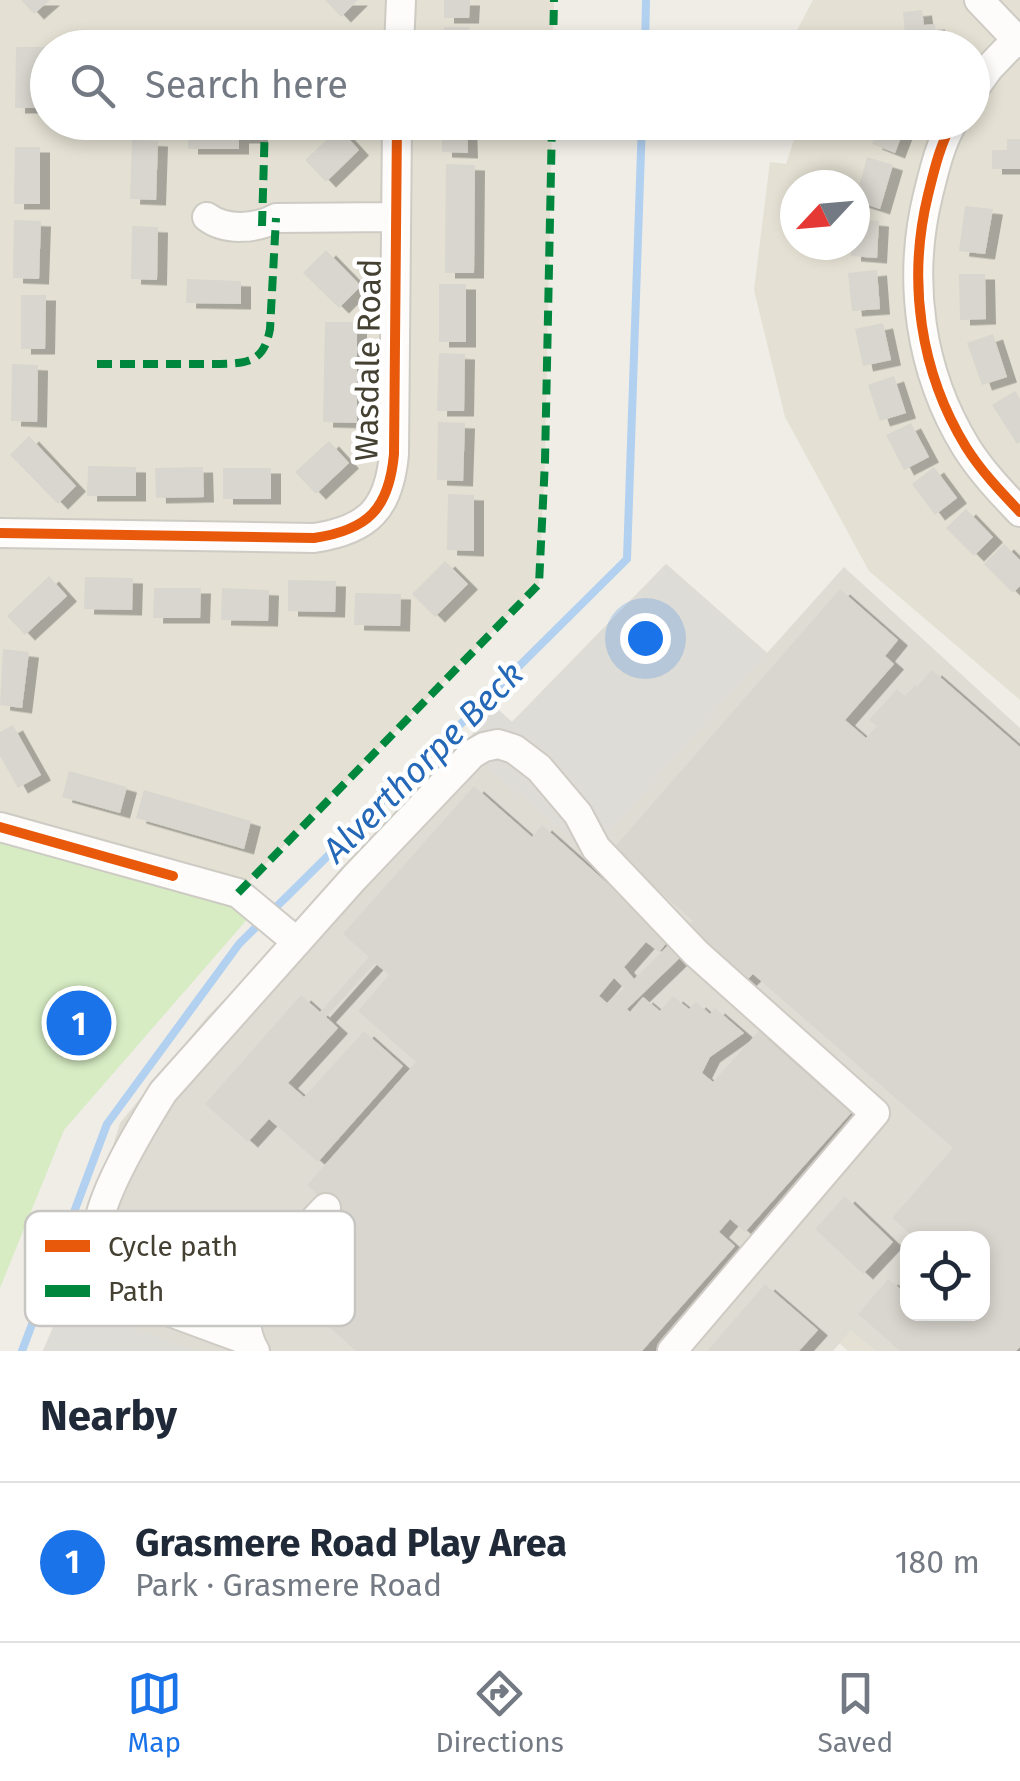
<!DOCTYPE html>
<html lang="en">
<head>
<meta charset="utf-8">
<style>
	:root { --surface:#fff; --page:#f6f6f7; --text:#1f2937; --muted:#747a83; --line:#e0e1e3; --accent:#1a73e8 }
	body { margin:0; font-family:"Fira Sans",sans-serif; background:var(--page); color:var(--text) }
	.controls { position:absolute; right:30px; bottom:30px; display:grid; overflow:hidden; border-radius:20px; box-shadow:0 5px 15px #0003 }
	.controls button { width:90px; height:90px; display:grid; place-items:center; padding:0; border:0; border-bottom:2px solid var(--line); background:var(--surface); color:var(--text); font:50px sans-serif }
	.compass { position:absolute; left:780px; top:170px; width:90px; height:90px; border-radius:50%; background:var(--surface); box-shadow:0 5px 15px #0003; rotate:244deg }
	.you { position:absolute; left:645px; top:638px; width:35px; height:35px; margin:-25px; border:8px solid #fff; border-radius:50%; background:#1a73e8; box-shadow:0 0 0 15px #1a73e833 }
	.badge { display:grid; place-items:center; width:65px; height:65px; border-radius:50%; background:var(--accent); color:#fff; font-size:32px; font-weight:700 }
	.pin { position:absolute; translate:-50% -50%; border:5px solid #fff; box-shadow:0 2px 10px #0006 }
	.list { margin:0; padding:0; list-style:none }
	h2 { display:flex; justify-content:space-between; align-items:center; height:130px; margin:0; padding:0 40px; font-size:42px }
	h2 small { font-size:32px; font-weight:400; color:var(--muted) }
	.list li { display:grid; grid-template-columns:65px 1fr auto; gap:30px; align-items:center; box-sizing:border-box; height:160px; padding:0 40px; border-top:2px solid var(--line) }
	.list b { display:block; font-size:38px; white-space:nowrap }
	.list p { margin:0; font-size:32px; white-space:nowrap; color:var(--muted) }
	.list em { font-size:32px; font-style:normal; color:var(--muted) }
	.icon { flex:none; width:55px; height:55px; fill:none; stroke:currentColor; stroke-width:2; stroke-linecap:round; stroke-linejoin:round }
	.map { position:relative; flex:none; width:1020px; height:1351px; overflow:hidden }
	.search { position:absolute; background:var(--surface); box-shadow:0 5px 15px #0003; left:30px; right:30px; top:30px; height:110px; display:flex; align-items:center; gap:25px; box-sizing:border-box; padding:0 35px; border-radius:55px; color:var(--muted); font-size:38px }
	.sheet { height:290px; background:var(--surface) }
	nav { display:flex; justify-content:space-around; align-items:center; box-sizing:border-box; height:140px; border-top:2px solid var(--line); background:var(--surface); font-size:28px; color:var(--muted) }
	nav a { display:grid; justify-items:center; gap:5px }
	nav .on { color:var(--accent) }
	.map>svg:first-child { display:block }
</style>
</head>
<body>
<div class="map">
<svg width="1020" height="1351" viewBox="0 0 1020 1351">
	<defs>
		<filter id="shadow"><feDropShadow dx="10" dy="5.5" stdDeviation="0" flood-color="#0004"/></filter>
	</defs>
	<rect width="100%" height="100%" fill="#efede6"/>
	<path fill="#e4e0d3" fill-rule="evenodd" d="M0 0H554L553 47 48 48V122L552 123 545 461 539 584 238 893 0 827Z
		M813 0H1020V700L869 571 785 417 754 290 770 162 786 164 795 137 793 123 972 122V48L788 47ZM795 185H855V245H795Z
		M851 1329 876 1351H848L839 1343Z"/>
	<path fill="#dfdcd4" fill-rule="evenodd" d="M666 564 767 653 844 567 1020 728V1351H876L851 1330 833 1351H43L64 1301 120 1123 207 1017 436 787 493 705 512 722ZM908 1238H982V1314H908Z"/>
	<path fill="#d7ecc3" d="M0 827 238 893 250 916 64 1130 0 1288Z"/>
	<path fill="#dedcd6" d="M666 564 767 653 590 855 463 747 493 705 512 722Z
		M64 1301 196 1351H43Z"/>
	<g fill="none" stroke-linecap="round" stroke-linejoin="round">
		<path stroke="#b2d0f0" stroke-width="8" d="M645 48 646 0
			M22 1351 107 1124 239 944 627 559 642 122"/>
	</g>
	<path fill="#d8d6ce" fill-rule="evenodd" filter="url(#shadow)" d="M21 0H50L34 14Z
		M325 0H358L341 17Z
		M444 0H470L469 18H444Z
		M922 10 924 25 935 24 937 48H906L903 12Z
		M444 27H469V48H444Z
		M335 43H362V48H335Z
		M16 47H45L44 108H15Z
		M232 122H258V138H239V149H188V124H232Z
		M442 122H467L468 153 442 152Z
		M880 122H907L895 153 872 144Z
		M339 128 359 150 326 182 305 160Z
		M1007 139H1020V169H992V150H1007Z
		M132 140 158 141 156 200 130 199Z
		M15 147H40V204H14Z
		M867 157 893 165 880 209 855 201Z
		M446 164 475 165 474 273H445Z
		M965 206 993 209 985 254 959 251Z
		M855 219 879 221 877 258 851 256V245H855Z
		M14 220 41 221 39 279 13 278Z
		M132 226 158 227 157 280 131 279Z
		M326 250 361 286 339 308 303 273Z
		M877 270 880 309 852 311 848 273Z
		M959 274H985L986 319 960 320Z
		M187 279 241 281V304L186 303Z
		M439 284H466V342H439Z
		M21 295H46L45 349H21Z
		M325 322H357V423L323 422Z
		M883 323 891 360 863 366 855 329Z
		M993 334 1007 377 982 385 967 343Z
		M439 353 465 354 464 411H437Z
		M12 364 38 365 37 422 11 421Z
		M894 376 906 413 880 421 868 385Z
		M1015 391 1020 399V442L1017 444 992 405Z
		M438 422 465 423 463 481 437 480Z
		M911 423 929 457 904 470 886 435Z
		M29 436 76 486 58 504 10 455Z
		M329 441 349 463 316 494 295 472Z
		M88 466 136 467V496H87Z
		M203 467 204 497 156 498 155 468Z
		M934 467 957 498 935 515 912 484Z
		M223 468H271V499H223Z
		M448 494 474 495V551L447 550Z
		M966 509 993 537 974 556 946 528Z
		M1004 544 1020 560V586L1013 593 984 564Z
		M445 561 468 584 435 617 412 594Z
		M49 576 67 596 25 635 7 616Z
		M85 577 133 578 132 610 84 609Z
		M288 580 336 581 335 612 288 611Z
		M154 588H201L200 618H153Z
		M222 588 269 590 268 621 221 620Z
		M840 589 898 640 885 656 894 664 845 720 866 738 877 726 869 720 897 689 905 696 915 685 917 687 932 670 1020 747V1347L1016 1351H900L858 1314 888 1279 908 1295V1314H982V1238H915L892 1218 953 1148 753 974 741 986 693 945 627 1009 630 1012 643 997 660 1011 673 996 689 1009 696 1002 710 1014 715 1008 744 1033 710 1057 702 1073 713 1082 759 1031 851 1113 745 1232 730 1219 719 1232 735 1246 642 1351H356L291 1293 351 1225 307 1185 416 1062 358 1011 389 975 375 963 326 1017 338 1028 288 1083 304 1097 364 1031 403 1066 318 1162 269 1119 248 1142 205 1104 301 995 320 1012 369 957 343 934 474 786 532 837 542 825 670 939 659 952 646 942 624 967 634 979 693 921 612 850ZM614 978 624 988 607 1003 599 996Z
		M355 593 401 594 400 626 354 625Z
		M3 649 29 652 22 708 0 705Z
		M13 725 41 775 18 788 0 756V732Z
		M69 771 127 787 120 813 62 797Z
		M144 790 251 821 244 849 136 818Z
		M845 1196 893 1242 863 1274 815 1229Z
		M765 1284 818 1330 799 1351H707Z"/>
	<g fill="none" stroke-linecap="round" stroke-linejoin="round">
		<defs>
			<path id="minor" d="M979 0 1020 43
				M399 48 401 0
				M972 92 989 68 1016 40
				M953 122C940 144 934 171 928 195 907 281 920 372 966 447 981 471 1001 492 1020 512
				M207 217C225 231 257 229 276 218L395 217
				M0 533 314 538C368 530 389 509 394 454L397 122
				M0 827 238 893 297 942
				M249 1341C225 1332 200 1323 176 1314 160 1308 141 1302 126 1292 110 1282 98 1259 97 1240 94 1203 143 1124 163 1092L354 878 472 754 484 747 498 744 514 749 539 768 578 814 596 848 696 953 875 1113 672 1351
				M255 1351C248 1340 243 1319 247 1306 252 1282 307 1228 326 1208"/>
		</defs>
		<use href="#minor" stroke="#cdcbc3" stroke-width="32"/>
		<use href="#minor" stroke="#fdfcfb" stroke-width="28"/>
		<path stroke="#00873e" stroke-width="8" stroke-dasharray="15 8" stroke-linecap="butt" d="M553 48 554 0
			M262 226 265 122
			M97 364H220C250 363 264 361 270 329L276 218
			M238 893 539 584 545 461 552 122"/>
		<defs>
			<path id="cycleway" d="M953 122C940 144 934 171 928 195 907 281 920 372 966 447 981 471 1001 492 1020 512
				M0 533 314 538C368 530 389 509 394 454L397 122
				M0 827 173 876"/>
		</defs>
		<use href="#cycleway" stroke="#fff" stroke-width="16"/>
		<use href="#cycleway" stroke="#e8590c" stroke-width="10"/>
	</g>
	<g text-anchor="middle" stroke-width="9" stroke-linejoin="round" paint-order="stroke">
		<g font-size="32" fill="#444032" stroke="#fff">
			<text transform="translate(368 360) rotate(-89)" y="11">Wasdale Road</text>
		</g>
		<g font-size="35" font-style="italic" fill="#2468b7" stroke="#fff">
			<text transform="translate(423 762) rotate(-45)" y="12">Alverthorpe Beck</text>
		</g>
	</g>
	<rect x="25" y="1211" width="330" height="115" rx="15" fill="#fff" stroke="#c7c6c2" stroke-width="2.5"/>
	<rect x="45" y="1240" width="45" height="12" fill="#e8590c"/>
	<rect x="45" y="1285" width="45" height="12" fill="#00873e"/>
	<g font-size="28" fill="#444032">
		<text x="108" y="1256">Cycle path</text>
		<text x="108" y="1301">Path</text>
	</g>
</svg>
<div class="controls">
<button><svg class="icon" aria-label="locate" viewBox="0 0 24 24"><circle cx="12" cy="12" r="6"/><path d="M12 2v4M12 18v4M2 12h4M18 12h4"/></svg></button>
</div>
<svg class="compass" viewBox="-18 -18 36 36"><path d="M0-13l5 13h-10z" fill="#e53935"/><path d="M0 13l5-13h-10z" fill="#747a83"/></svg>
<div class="you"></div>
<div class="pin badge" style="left:79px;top:1023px">1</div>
<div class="search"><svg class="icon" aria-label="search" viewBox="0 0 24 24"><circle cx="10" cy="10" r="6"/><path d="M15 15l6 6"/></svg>Search here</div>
</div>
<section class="sheet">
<h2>Nearby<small></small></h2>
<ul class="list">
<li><span class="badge">1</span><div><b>Grasmere Road Play Area</b><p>Park · Grasmere Road</p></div><em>180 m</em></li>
</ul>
</section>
<nav>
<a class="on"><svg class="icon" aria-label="map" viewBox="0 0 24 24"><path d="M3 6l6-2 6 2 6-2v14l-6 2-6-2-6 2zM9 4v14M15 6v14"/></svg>Map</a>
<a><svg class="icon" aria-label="directions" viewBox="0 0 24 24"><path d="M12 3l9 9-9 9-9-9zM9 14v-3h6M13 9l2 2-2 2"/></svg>Directions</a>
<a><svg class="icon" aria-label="saved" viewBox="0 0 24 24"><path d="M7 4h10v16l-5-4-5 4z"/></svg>Saved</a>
</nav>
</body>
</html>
